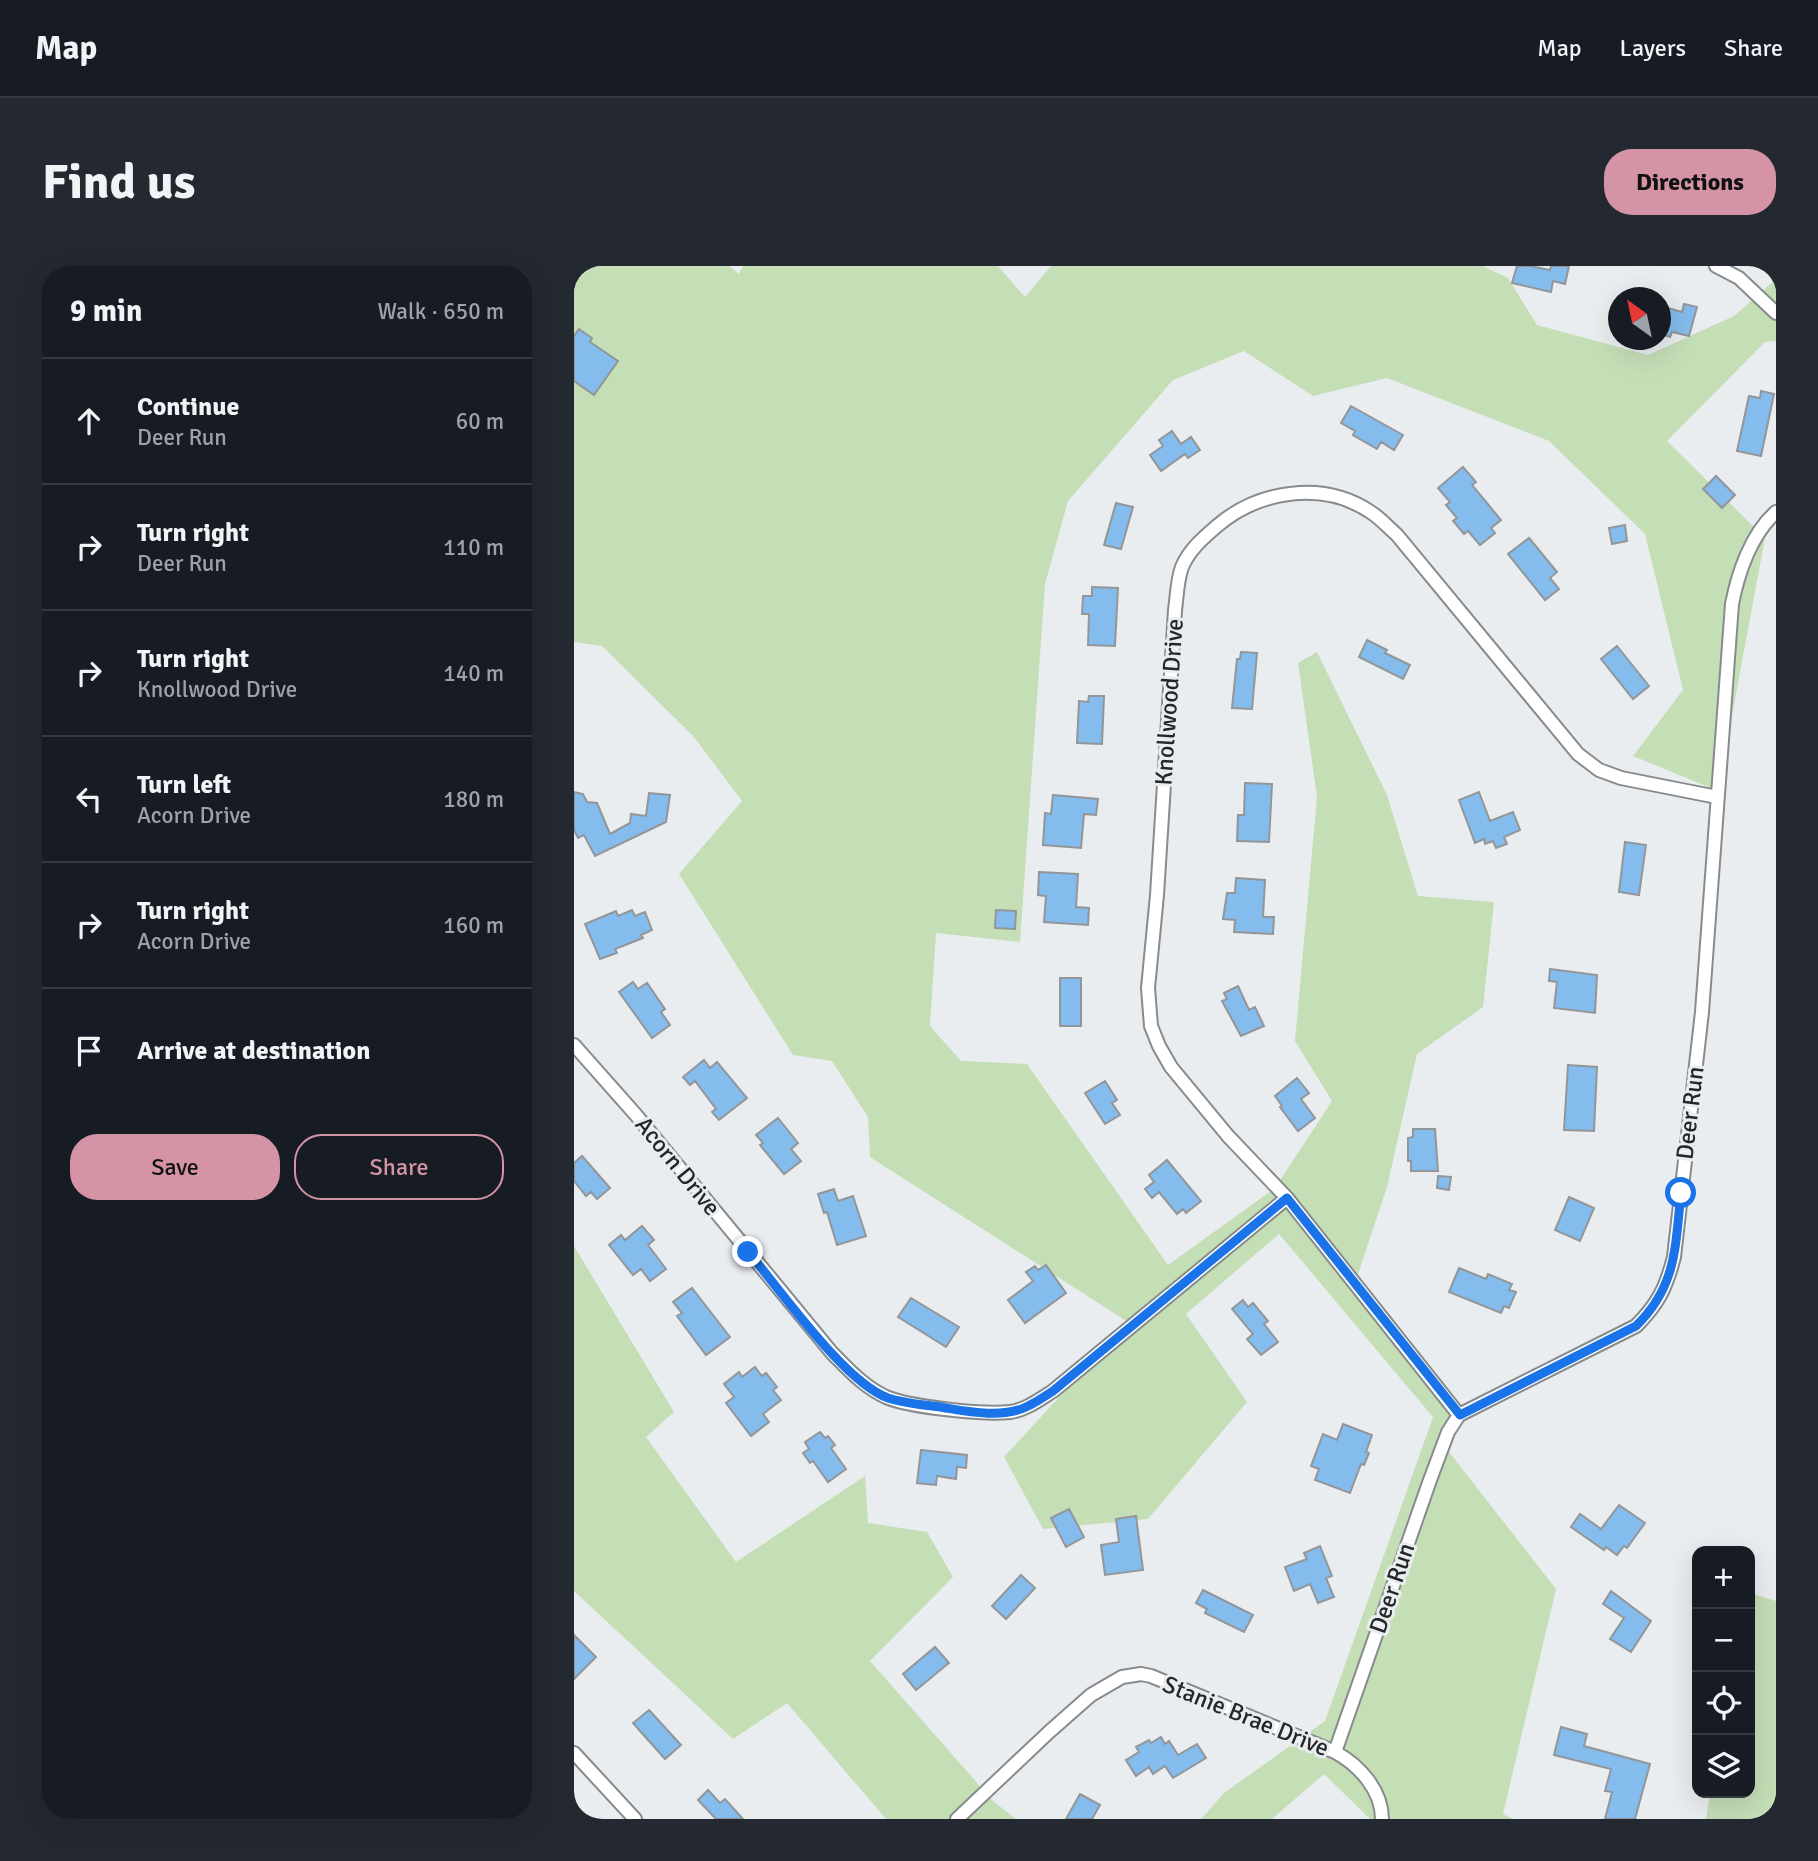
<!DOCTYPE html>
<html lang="en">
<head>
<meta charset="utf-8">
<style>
	:root { --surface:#171b24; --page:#242831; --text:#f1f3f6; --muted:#9ea1a6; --line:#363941; --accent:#d494a6 }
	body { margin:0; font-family:Signika,sans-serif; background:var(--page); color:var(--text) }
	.controls { position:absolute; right:21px; bottom:21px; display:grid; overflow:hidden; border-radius:14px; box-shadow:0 7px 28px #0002 }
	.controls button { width:63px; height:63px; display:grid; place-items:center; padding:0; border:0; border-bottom:2px solid var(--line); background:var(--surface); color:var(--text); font:35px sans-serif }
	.compass { position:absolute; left:1034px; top:21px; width:63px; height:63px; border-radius:50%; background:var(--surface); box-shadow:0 7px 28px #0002; rotate:327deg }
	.stop { position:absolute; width:21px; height:21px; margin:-16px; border:5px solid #1a73e8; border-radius:50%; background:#fff }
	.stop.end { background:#1a73e8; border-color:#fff; box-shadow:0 2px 7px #0008 }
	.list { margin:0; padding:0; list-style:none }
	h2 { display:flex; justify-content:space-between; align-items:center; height:91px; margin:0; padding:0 28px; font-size:30px }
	h2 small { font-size:23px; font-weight:400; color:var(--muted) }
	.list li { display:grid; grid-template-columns:46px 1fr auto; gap:21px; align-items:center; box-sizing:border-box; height:126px; padding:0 28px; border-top:2px solid var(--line) }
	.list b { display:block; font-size:26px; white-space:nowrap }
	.list p { margin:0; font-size:23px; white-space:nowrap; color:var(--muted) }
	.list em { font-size:23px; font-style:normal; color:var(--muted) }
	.actions { display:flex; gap:14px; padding:21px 28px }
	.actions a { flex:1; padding:16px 0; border:2px solid var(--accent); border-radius:28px; text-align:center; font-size:24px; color:var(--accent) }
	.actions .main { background:var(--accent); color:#111 }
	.icon { flex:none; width:38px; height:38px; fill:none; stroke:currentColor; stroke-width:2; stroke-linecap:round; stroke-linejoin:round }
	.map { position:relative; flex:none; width:1202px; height:1553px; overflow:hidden; border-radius:28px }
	header { display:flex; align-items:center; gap:42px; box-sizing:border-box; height:98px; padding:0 35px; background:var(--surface); border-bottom:2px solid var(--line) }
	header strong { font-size:33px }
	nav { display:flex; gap:38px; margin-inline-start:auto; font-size:24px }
	.intro { display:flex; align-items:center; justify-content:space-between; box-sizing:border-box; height:168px; padding:0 42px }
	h1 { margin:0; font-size:49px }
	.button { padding:18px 32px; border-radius:28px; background:var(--accent); color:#111; font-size:24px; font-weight:700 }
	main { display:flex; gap:42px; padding:0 42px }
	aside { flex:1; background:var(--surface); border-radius:28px; box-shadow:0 7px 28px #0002 }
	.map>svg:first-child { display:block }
</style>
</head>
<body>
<header>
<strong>Map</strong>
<nav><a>Map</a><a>Layers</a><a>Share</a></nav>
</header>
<div class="intro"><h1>Find us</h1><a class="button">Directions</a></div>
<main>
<aside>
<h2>9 min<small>Walk · 650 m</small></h2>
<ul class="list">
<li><svg class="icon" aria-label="ahead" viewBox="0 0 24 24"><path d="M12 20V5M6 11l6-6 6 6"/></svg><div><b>Continue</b><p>Deer Run</p></div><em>60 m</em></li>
<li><svg class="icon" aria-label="right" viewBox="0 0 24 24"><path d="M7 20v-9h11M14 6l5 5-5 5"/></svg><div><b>Turn right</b><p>Deer Run</p></div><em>110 m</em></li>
<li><svg class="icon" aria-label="right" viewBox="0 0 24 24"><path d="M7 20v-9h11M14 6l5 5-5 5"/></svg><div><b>Turn right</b><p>Knollwood Drive</p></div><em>140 m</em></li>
<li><svg class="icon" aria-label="left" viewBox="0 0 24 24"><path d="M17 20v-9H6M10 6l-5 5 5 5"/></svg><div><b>Turn left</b><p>Acorn Drive</p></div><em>180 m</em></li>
<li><svg class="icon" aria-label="right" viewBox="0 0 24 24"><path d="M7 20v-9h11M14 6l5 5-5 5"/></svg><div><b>Turn right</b><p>Acorn Drive</p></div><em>160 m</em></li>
<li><svg class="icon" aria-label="arrive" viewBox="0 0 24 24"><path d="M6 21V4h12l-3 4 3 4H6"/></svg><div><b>Arrive at destination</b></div></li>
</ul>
<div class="actions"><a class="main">Save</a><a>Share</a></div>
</aside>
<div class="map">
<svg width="1202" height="1553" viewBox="0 0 1202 1553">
	<rect width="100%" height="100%" fill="#eaedf0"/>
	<path fill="#c4deb6" d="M0 0H155L165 8 169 0H424L451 31 477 0H909L934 12 963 59 1074 89 1160 50 1202 13V75L1191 76 1093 175 1191 272 1144 525 1059 490 1109 424 1071 268 975 175 813 112 739 130 670 85 599 114 494 235 471 318 446 676 362 667 356 760 387 795 453 798 594 999 701 922 758 835 721 775 743 531 724 397 743 386 813 529 844 630 920 636 909 741 843 788 813 921 780 1020 877 1150 868 1177 982 1323 929 1548 939 1553H796L750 1508 698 1553H627L650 1527 751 1455 859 1151 705 968 612 1048 673 1136 574 1253 469 1263 430 1191 554 1056 296 891 294 851 258 795 219 789 105 608 168 535 120 471 28 380 0 376Z
		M0 980 100 1146 72 1171 162 1296 291 1210 294 1257 353 1266 379 1311 296 1395 419 1535 442 1553H312L213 1437 159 1473 0 1325Z
		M1176 1327 1202 1335V1553H1132L1136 1527H1176Z"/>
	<path fill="#83bced" stroke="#939699" stroke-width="2" d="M943 0H956L976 4 977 0H995L991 18 979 15 977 26 938 17Z
		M1110 38 1123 41 1115 70 1098 66 1096 71 1087 68V40L1108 46Z
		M5 63 18 72 16 76 44 95 20 129 0 115V70Z
		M1187 125 1200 128 1187 190 1163 185 1175 130 1186 132Z
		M777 140 829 169 820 184 807 176 803 183 779 169 781 165 767 157Z
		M598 165 607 178 617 171 626 184 614 192 611 188 587 205 576 189 589 180 585 174Z
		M889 201 902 216 898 219 927 254 917 262 921 267 906 279 894 265 890 268 879 255 883 252 872 239 876 236 864 222Z
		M1142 210 1161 229 1148 242 1129 223Z
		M542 237 559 241 547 283 530 279Z
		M1051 259 1053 275 1038 278 1035 262Z
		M955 272 983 306 976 312 985 323 971 334 934 288Z
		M518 321 544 322 541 380 514 379 515 348H508L509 330H518Z
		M793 374 813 384 811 387 836 399 829 413 785 391Z
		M1043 380 1075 420 1059 433 1027 393Z
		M667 386 683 387 678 443 658 442 663 393H666Z
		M515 430H530L528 478 503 477 505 435 514 436Z
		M671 517 698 518 695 576 663 575 664 549H670Z
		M0 526 9 528 13 536 23 537 36 568 56 557 57 548 72 550 75 527 96 529 92 556 21 590 10 569 4 572 0 564Z
		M905 526 916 555 939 546 946 564 930 571 933 578 922 582 919 575 911 578 910 573 901 577 885 534Z
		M479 529 524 533 522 549 510 548 507 582 469 579 471 547 477 548Z
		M1051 576 1072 579 1065 629 1045 626Z
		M465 606 504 608 502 641 515 642 514 659 470 656 472 630 464 629Z
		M662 612 691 614 689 651H700L699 668 660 666 661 654 649 653 653 627H661Z
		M58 644 61 650 71 646 78 664 67 669 69 672 41 683 43 687 26 693 11 658 42 645 44 650Z
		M422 644 442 645 441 663 421 662Z
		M976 703 1023 709 1021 747 980 742 983 716 975 715Z
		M486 712H507V760H486Z
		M59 716 64 723 73 717 91 743 87 746 96 759 78 772 45 726Z
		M664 720 675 744 681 741 690 760 667 770 648 735 653 733 650 727Z
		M130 794 136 802 143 796 173 832 145 854 138 846 142 843 121 815 116 819 109 811Z
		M994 799 1023 801 1020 865 990 864Z
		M723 812 735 827 727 833 741 852 724 865 706 841 708 840 701 830Z
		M531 815 543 834 538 837 546 849 531 858 511 827Z
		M204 852 224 877 217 883 227 895 210 908 186 879 189 877 182 869Z
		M839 863H861L864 905H837V895H834V872L839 871Z
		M8 890 36 922 23 933 17 926 12 930 0 915V897Z
		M593 894 627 935 612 947 609 943 603 948 585 926 578 932 571 923 580 916 575 909Z
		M864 910 877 911 875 924 863 922Z
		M260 923 264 935 279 930 292 970 263 979 253 946 250 947 244 928Z
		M995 931 1020 942 1006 975 981 964Z
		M68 960 80 974 74 979 92 1003 76 1015 67 1003 59 1009 35 979 47 969 51 974Z
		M472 999 492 1027 451 1057 434 1034 459 1015 452 1006 461 1000 464 1004Z
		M885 1002 912 1013 914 1008 938 1018 935 1024 942 1026 935 1042 930 1040 927 1047 875 1026Z
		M118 1022 156 1071 132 1089 103 1050 108 1047 99 1036Z
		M337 1032 385 1061 372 1081 324 1051Z
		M669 1034 674 1041 679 1037 694 1055 690 1058 704 1076 687 1089 673 1073 679 1068 658 1043Z
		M181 1101 188 1110 192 1107 203 1121 199 1124 207 1134 189 1148 195 1156 177 1170 152 1137 160 1131 150 1118 165 1106 168 1111Z
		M769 1158 798 1169 792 1186 795 1187 790 1199 787 1198 776 1227 741 1214 745 1203 737 1200 749 1168 763 1174Z
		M246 1166 251 1172 254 1170 261 1179 257 1182 272 1203 254 1216 239 1195 236 1197 229 1187 235 1183 231 1176Z
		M347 1184 393 1189 392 1202 383 1201 382 1213 363 1210 362 1219 343 1217Z
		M1045 1239 1071 1257 1053 1282 1050 1280 1043 1289 1032 1281 1030 1284 997 1261 1006 1248 1027 1263Z
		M495 1243 510 1271 492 1281 477 1252Z
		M562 1250 569 1304 531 1309 527 1279 545 1276 542 1253Z
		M746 1280 758 1310 752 1312 760 1331 744 1337 736 1318 720 1325 711 1301 733 1293 730 1287Z
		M447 1309 461 1322 432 1353 418 1340Z
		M629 1324 679 1349 670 1366 631 1347 633 1343 622 1337Z
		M1037 1325 1077 1355 1057 1386 1036 1373 1050 1352 1029 1338Z
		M0 1369 22 1391 0 1413Z
		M361 1381 375 1397 342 1424 329 1408Z
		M75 1444 107 1479 91 1493 59 1457Z
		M987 1461 1013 1468 1010 1480 1076 1498 1061 1553H1031L1038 1526 1031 1525 1037 1503 980 1489Z
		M587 1471 591 1478 595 1475 604 1489 623 1478 632 1492 599 1512 591 1500 579 1508 575 1501 562 1510 552 1494 565 1486 562 1481 575 1474 577 1477Z
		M134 1524 146 1537 151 1533 169 1553H142L124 1534Z
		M506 1528 526 1539 518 1553H492Z"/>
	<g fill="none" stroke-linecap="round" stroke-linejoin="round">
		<defs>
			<path id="minor" d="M1142 0 1165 12 1202 47
				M0 779 62 849 258 1087C275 1104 290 1121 312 1131 336 1141 409 1149 436 1146 452 1144 466 1133 479 1125L713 932
				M885 1149 713 932 654 870 597 801 585 780 577 760 574 722 583 629 601 344C603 331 603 314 608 301 615 284 629 272 643 260 685 224 750 214 798 247 807 253 815 262 823 269L1004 488 1025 504 1047 512 1143 531
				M761 1486 856 1214 874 1166 885 1149 1062 1060C1084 1038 1092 1022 1100 991L1128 746 1158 338C1164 307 1177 268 1202 246
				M0 1487 61 1553
				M383 1553 475 1466 517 1429 548 1411 567 1408 577 1410 761 1486C785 1499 808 1524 808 1553"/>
		</defs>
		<use href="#minor" stroke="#888b8d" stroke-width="16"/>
		<use href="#minor" stroke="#fff" stroke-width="12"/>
	</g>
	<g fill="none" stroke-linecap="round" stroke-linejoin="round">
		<path stroke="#1a73e8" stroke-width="9" d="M174 986C207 1024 270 1116 314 1132 332 1138 354 1139 372 1142 396 1146 429 1152 452 1141 461 1137 470 1131 479 1125L713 932 886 1149 1062 1060C1103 1020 1101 981 1107 927"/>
	</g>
	<g text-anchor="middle" stroke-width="6" stroke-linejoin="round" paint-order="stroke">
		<g font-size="24" fill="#242627" stroke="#eaedf0">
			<text transform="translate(595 436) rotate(-86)" y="8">Knollwood Drive</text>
			<text transform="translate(1116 847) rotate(-83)" y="8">Deer Run</text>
			<text transform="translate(104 900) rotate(51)" y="8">Acorn Drive</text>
			<text transform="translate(818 1322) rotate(-71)" y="8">Deer Run</text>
			<text transform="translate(672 1450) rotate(22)" y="8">Stanie Brae Drive</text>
		</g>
	</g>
</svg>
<div class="controls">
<button>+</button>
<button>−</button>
<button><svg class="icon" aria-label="locate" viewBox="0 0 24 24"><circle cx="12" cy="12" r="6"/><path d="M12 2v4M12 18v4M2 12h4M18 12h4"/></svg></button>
<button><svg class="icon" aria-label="layers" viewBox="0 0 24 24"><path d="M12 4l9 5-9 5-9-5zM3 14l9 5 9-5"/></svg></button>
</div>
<svg class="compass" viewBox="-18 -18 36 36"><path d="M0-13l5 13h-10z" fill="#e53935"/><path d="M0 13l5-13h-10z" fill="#9ea1a6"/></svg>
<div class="stop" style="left:1107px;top:927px"></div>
<div class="stop end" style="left:174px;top:986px"></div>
</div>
</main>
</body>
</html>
